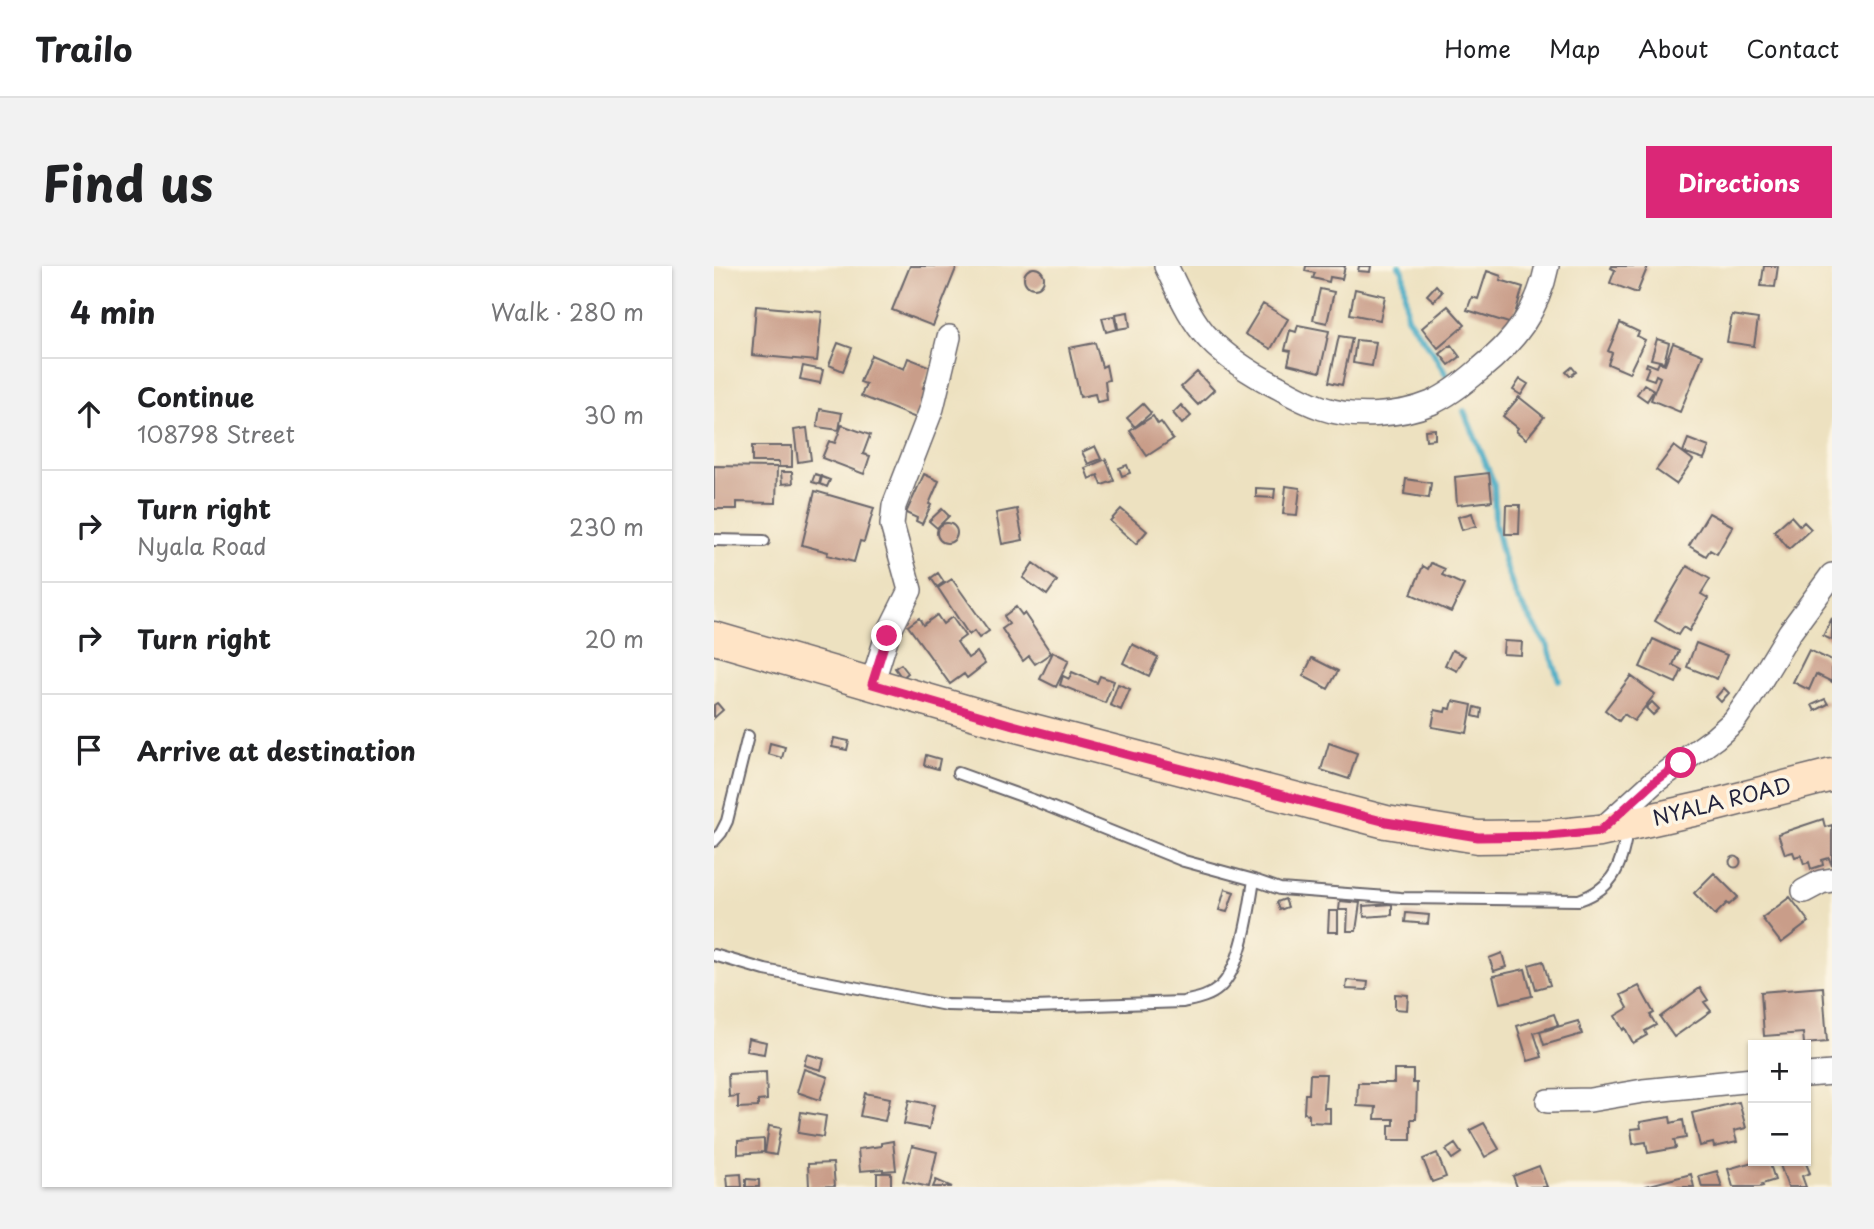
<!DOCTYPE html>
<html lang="en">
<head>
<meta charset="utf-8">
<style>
	:root { --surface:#fff; --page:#f2f2f2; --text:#202124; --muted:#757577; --line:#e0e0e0; --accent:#db2777 }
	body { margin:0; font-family:"Playpen Sans",sans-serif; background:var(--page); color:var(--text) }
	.controls { position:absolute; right:21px; bottom:21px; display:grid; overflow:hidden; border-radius:0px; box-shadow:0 2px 5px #0004 }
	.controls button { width:63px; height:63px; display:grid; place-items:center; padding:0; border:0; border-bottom:2px solid var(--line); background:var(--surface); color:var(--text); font:35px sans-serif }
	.stop { position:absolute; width:21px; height:21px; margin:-16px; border:5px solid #db2777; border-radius:50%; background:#fff }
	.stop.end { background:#db2777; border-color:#fff; box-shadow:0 2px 7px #0008 }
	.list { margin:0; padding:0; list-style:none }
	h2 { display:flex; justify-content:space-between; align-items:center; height:91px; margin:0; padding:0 28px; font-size:30px }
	h2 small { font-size:23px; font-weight:400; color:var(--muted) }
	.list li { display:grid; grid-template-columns:46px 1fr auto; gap:21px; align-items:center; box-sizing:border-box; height:112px; padding:0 28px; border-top:2px solid var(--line) }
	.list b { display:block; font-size:26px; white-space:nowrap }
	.list p { margin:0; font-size:23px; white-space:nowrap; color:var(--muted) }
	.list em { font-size:23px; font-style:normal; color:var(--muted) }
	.icon { flex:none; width:38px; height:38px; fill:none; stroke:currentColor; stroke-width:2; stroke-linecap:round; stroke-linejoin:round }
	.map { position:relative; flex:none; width:1118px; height:921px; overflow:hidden; border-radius:0px }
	header { display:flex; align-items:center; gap:42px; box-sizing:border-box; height:98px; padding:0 35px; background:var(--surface); border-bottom:2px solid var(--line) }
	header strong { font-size:33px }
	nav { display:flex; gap:38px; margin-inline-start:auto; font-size:24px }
	.intro { display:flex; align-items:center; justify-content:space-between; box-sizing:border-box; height:168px; padding:0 42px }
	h1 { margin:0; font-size:49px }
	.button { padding:18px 32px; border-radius:0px; background:var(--accent); color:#fff; font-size:24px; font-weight:700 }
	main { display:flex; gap:42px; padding:0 42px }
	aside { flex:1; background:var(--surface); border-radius:0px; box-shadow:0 2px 5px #0004 }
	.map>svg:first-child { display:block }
</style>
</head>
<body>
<header>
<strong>Trailo</strong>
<nav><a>Home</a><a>Map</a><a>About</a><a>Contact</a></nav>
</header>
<div class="intro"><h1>Find us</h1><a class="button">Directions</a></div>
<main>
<aside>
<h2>4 min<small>Walk · 280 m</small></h2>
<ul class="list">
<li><svg class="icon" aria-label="ahead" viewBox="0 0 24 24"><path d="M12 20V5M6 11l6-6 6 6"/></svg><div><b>Continue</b><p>108798 Street</p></div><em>30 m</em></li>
<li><svg class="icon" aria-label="right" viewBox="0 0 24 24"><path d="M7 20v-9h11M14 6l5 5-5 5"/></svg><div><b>Turn right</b><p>Nyala Road</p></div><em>230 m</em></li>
<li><svg class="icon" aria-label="right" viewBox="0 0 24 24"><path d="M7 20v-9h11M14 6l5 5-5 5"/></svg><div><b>Turn right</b></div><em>20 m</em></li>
<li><svg class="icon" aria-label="arrive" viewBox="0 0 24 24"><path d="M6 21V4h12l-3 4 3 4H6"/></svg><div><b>Arrive at destination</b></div></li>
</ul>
</aside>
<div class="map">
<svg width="1118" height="921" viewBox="0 0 1118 921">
	<rect width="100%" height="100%" fill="#fcf5e5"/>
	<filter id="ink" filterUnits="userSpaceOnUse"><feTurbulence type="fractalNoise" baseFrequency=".0143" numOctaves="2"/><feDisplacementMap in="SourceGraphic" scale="14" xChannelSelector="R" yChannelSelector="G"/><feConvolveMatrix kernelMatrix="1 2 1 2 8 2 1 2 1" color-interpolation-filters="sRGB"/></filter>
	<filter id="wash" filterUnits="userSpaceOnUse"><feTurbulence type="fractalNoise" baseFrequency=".00686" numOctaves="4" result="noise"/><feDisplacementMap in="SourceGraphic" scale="28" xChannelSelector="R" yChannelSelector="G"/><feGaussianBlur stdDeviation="1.57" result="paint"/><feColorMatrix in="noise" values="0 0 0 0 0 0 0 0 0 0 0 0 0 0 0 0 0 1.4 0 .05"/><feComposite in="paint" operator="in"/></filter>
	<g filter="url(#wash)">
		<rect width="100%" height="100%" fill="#ede1c0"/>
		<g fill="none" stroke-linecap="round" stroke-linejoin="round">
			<path stroke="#44aac4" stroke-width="6" d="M685 0 689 5 693 51 720 88 735 114
				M750 145 780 218 781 257 790 296 803 332 833 379 845 414"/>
		</g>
		<g id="blocks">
			<path fill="#c99d89" d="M196 0H243L219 60 178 44Z
				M592 0H631L628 13 616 11 615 16 599 12 601 7 591 5Z
				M645 0H657L656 6 644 5Z
				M898 0H934L923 27 896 17 901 4 897 2Z
				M1050 0H1064L1061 21 1047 20Z
				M310 12a10 10 0 1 1 20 0a10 10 0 1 1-20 0Z
				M773 5 787 10 786 14 809 21 798 58 753 44 758 31 764 33Z
				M722 19 728 26 720 35 713 29Z
				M606 23 620 26 613 57 599 54Z
				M641 23 671 30 666 54 636 48Z
				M549 38 574 53 557 83 531 68Z
				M42 40 108 46 103 95 38 89Z
				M734 40 751 59 724 82 708 62Z
				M414 46 416 61 404 63 402 48Z
				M1018 49 1044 53 1040 80 1013 76Z
				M400 50 403 63 392 66 388 52Z
				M906 57 925 66 923 70 931 74 915 107 894 98 898 87 894 85Z
				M584 59 615 65 606 106 574 98 577 85 571 84 576 64 582 66Z
				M625 70 638 72 628 119 615 116Z
				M943 73 955 77 950 96 937 93Z
				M642 74 662 76 658 100 639 97Z
				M124 77 138 82 129 105 115 99Z
				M381 77 388 101 392 99 395 114 391 115 393 134 383 136 381 128 366 131 355 82Z
				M959 77 989 89 966 146 937 134 946 111 942 109 940 114 931 111 935 101 932 100 933 97 943 101 945 96 951 98Z
				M737 79 746 91 735 99 726 88Z
				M157 89 190 103 194 92 217 101 209 122 213 124 202 152 147 130 152 118 146 116Z
				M89 100 109 104 106 117 86 113Z
				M858 101 862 106 856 110 852 106Z
				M483 106 500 124 484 139 467 121Z
				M806 113 814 118 807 129 799 124Z
				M930 118 940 124 933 135 923 128Z
				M805 131 830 151 812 173 802 165 804 162 789 150Z
				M429 138 437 147 421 161 413 152Z
				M467 139 477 150 468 158 459 147Z
				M106 143 128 147 125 164 103 161Z
				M439 150 444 158 447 156 459 173 433 190 416 165Z
				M128 159 156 169 149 188 156 190 150 208 108 192 115 175 121 177Z
				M93 162 97 194 84 196 80 164Z
				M721 163V173L712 174 711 164Z
				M974 173 995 181 990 193 969 186Z
				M38 180H78V201H65V196H38Z
				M381 180 387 193 374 198 368 186Z
				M960 180 979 194 962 218 942 204Z
				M392 193 400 215 388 219 384 209 375 213 371 202Z
				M413 199 416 207 408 210 405 202Z
				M0 200 63 201 62 237 23 236V243H0Z
				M67 206H78L79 217 68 218Z
				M775 207 778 235 743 239 741 211Z
				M101 208 107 210 105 218 98 216Z
				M210 208 225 215 215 238 217 239 208 258 202 255 203 252 192 247Z
				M108 211 116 214 113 221 106 218Z
				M692 213 717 217 715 232 690 228Z
				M572 220 586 222 583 249 569 248Z
				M542 222 561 223 560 232 542 231Z
				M101 225 160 242 150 276 146 275 140 296 113 289 114 286 88 279Z
				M792 239H806L805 268H791Z
				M228 243 235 250 223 262 215 255Z
				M303 243 309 274 288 278 282 247Z
				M407 243 433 265 422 278 396 255Z
				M758 247 762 260 748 264 744 251Z
				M995 247 1019 260 1003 288 996 284 992 290 975 280Z
				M1077 250 1086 260 1090 256 1097 263 1075 283 1060 265Z
				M223 267a10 10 0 1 1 20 0a10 10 0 1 1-20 0Z
				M319 297 343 315 333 329 309 312Z
				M717 297 731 303 728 309 750 319 737 346 697 328 709 300 714 303Z
				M973 300 996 313 987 328 994 332 975 365 969 361 964 369 941 355Z
				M224 307 230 316 223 321 217 312Z
				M238 313 275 365 265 372 260 365 255 369 224 322Z
				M302 341 308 349 310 347 337 387 321 398 315 390 309 395 288 363 295 358 290 350Z
				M223 349 229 358 238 351 251 370 243 376 254 392 263 386 271 398 253 412 250 408 236 418 194 360 205 352 209 359Z
				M1118 352V374L1109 370Z
				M939 373 965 385 959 399 968 404 962 417 926 401Z
				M790 375 808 376 807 389 789 388Z
				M982 377 1013 389 1003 413 973 401Z
				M418 378 444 391 435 410 409 397Z
				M738 384 751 390 743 405 731 399Z
				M1095 384 1118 395V416L1102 408 1095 424 1079 416Z
				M339 386 355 394 342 421 326 413Z
				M598 392 624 405 614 423 589 410Z
				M187 398 194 407 188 412 181 402Z
				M358 406 383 417 386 410 400 415 391 437 346 419 349 410 355 413Z
				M917 410 941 428 920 455 910 448 905 455 891 444Z
				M404 418 416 423 407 444 396 439Z
				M1010 422 1015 427 1007 436 1002 431Z
				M1111 433 1114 438 1101 445 1098 439Z
				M739 435 758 439 753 467 718 461 721 444 731 446 732 442 737 443Z
				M938 436 945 443 939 449 932 442Z
				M3 437 9 444 0 452V439Z
				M761 441 768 443 767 452 759 450Z
				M120 472 135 475 133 484 118 481Z
				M56 477 71 481 68 492 54 488Z
				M615 477 643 487 635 513 607 504Z
				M212 489 226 493 224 503 210 499Z
				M1109 553 1111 561 1118 559V600L1115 592 1108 594 1109 599 1097 603 1095 596 1090 598 1087 589 1081 591 1079 586 1071 588 1064 568Z
				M1015.5 596a5.5 5.5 0 1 1 11 0a5.5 5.5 0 1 1-11 0Z
				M1000 607 1024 631 1015 639 1013 637 1001 649 980 627Z
				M511 623 520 626 513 646 505 644Z
				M1076 631 1095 656 1067 677 1048 652Z
				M571 633 574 641 566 644 563 636Z
				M626 635 646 637 642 665H633L634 644H625Z
				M678 638V649L650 651 649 640Z
				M615 645H624V666H614Z
				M692 647 715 649 714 658 691 656Z
				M788 687 792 701 780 705 775 692Z
				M829 695 836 719 822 723 815 699Z
				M811 703 818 730 786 737 779 710Z
				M633 714 654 716 653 724 632 723Z
				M925 720 940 747 936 749 942 759 931 765 933 769 919 777 911 762 909 764 901 750 914 742 907 729Z
				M1109 721 1113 776 1090 778 1089 767 1050 770 1047 726Z
				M986 722 994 734 990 736 997 745 960 771 946 751Z
				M681 728 694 729 693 744 681 743Z
				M840 748 844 759 820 767 828 791 814 795 803 760Z
				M864 755 868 768 830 779 826 766Z
				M34 772 52 776 50 788 32 785Z
				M93 788 110 793 107 804 90 799Z
				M90 803 114 811 106 834 83 826Z
				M680 804H699V817H703L702 853H697V874H675V859H680V853H661L662 841 643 840 644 817H680Z
				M52 806 53 834 44 835V841L24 842V830L15 831 14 808Z
				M596 808H612L610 842H616V857L595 856V848L590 847 591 828H595Z
				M151 827 176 832 171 855 146 850Z
				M195 834 220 839 215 863 190 858Z
				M1025 836 1032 862 1020 865 1023 876 1000 881 999 877 986 880 978 847Z
				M87 846 112 850 109 871 84 867Z
				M956 851 957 857 969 854 972 872 960 874 962 882 934 887 932 876 919 878 917 863 927 862 926 856Z
				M770 857 785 883 771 891 756 864Z
				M55 860 67 862 62 889 51 887Z
				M50 873V886L24 888V875Z
				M179 875 182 904 169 905V903L146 905 144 883 167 880V877Z
				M741 878 747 887 738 893 732 884Z
				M198 880 223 886 215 921 189 915Z
				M723 887 732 911 718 916 709 893Z
				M1042 895H1055L1061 914 1048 918 1049 920 1045 921H1019L1014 903Z
				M1079 895H1091L1096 907 1088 910 1092 921H1074L1066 899Z
				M119 897 121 920 95 921 94 898Z
				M825 900 833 921H803L799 910Z
				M1003 905 1008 921H988L985 910Z
				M163 907H177V921H163Z
				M27 908 28 921H14L13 909Z
				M977 908 980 921H932V920Z
				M32 913 45 914V921H32Z
				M222 914 238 921H219Z"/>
		</g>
	</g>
	<g filter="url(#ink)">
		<use href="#blocks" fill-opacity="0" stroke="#69656a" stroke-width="2"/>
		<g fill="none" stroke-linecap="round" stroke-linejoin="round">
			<defs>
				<path id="lane" d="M0 274 50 275
					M244 507 319 534 470 595 540 614 566 623 687 632 865 634C903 621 907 597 914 561
					M0 575 7 567 13 555 34 470
					M0 689 51 704 232 739 320 741 469 736C482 733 495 731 505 722 528 702 535 644 540 614"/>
				<path id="street" d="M452 0C464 24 476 53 495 73 514 93 540 109 564 121 578 129 593 137 608 142 639 153 686 150 717 137 735 129 750 117 765 104 800 76 824 45 833 0
					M158 418 173 370 196 324 178 259 180 240 218 142 235 71
					M886 565 940 516 1001 472 1020 455 1036 432 1076 366 1118 309
					M1090 625 1107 616 1118 614
					M1092 809 1118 807
					M834 835 876 834 929 825 1039 814"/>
				<path id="secondary" d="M0 372 299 459 672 556 764 571 835 570 886 565 993 541 1118 509"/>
			</defs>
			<use href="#lane" stroke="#69656a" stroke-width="14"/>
			<use href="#street" stroke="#69656a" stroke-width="26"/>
			<use href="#secondary" stroke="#69656a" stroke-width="35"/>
			<use href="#lane" stroke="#fff" stroke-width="10"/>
			<use href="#street" stroke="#fff" stroke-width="23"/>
			<use href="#secondary" stroke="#ffe4c6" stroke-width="32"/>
		</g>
	</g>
	<g fill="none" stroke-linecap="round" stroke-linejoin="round" filter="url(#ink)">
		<path stroke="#db2777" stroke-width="9" d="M173 370 158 418 299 459 672 556 764 571 835 570 886 565 940 516 967 497"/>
	</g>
	<g text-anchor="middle" stroke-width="7" stroke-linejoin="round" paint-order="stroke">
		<g font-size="21" fill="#22223b" stroke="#fcf5e5">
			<text transform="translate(1008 536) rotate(-14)" y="7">NYALA ROAD</text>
		</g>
	</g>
</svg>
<div class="controls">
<button>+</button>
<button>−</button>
</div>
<div class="stop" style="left:967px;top:497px"></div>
<div class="stop end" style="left:173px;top:370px"></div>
</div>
</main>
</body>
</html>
